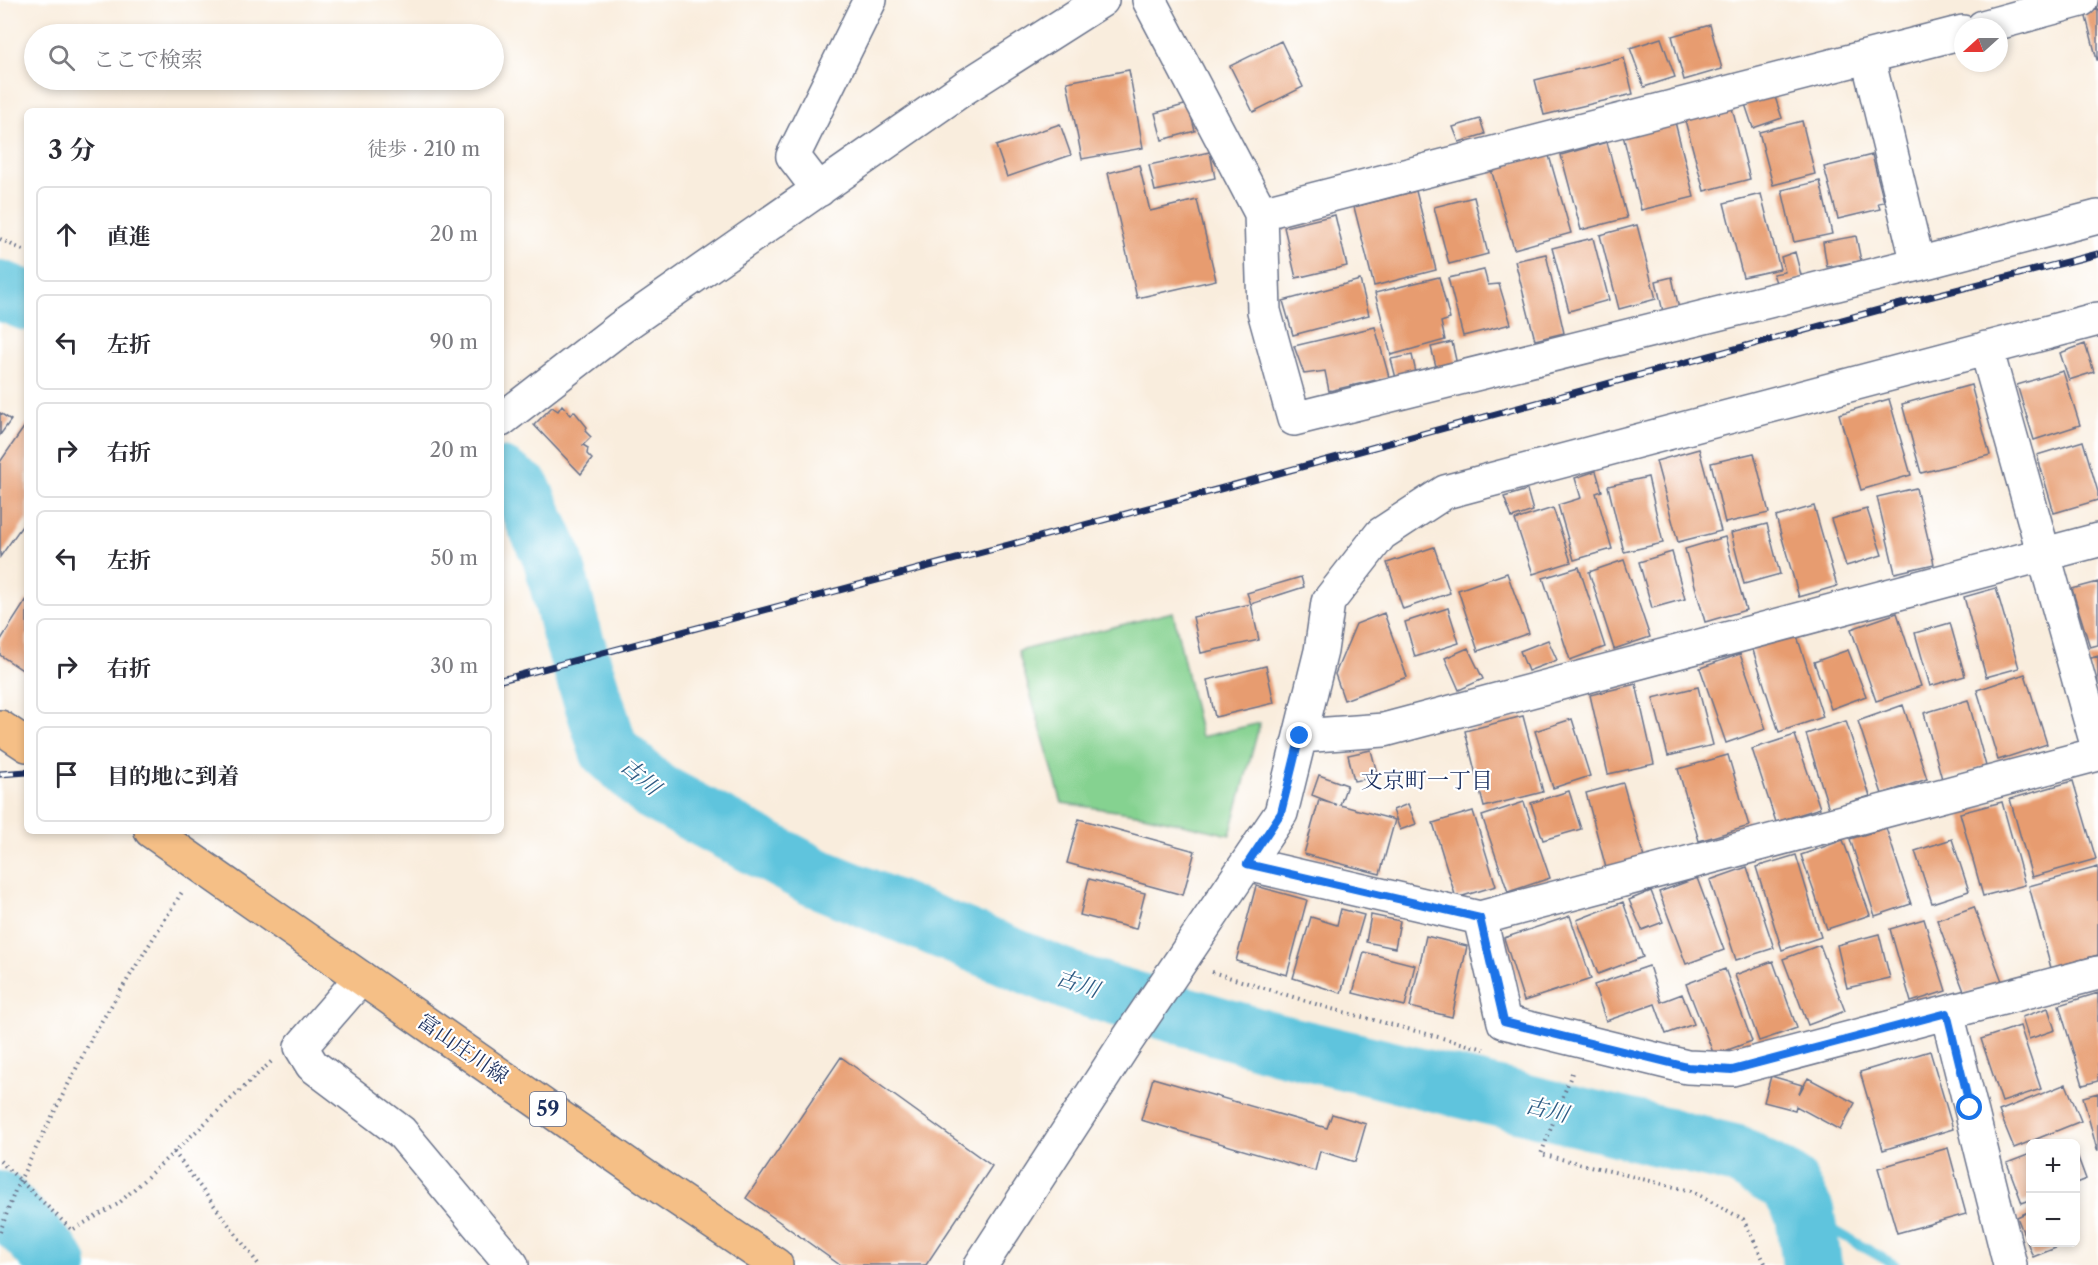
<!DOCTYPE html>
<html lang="ja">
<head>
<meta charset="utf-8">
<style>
	:root { --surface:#fff; --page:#f2f2f3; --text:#2b2b33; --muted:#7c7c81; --line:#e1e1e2 }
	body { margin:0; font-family:"Libre Caslon Text","Noto Serif JP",serif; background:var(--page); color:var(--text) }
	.controls { position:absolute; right:18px; bottom:18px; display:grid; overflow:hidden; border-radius:9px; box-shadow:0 3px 9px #0003 }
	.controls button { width:54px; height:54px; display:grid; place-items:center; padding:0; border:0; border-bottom:2px solid var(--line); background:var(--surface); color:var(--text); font:30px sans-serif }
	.compass { position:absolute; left:1954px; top:18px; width:54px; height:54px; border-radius:50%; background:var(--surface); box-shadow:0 3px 9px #0003; rotate:249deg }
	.stop { position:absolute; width:18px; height:18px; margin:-14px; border:4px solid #1a73e8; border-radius:50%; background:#fff }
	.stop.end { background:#1a73e8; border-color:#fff; box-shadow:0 2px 6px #0008 }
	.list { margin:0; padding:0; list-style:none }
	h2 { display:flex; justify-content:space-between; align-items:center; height:78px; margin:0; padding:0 24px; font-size:26px }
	h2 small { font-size:20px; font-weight:400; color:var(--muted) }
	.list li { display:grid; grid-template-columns:39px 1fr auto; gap:18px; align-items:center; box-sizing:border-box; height:96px; margin:0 12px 12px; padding:0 12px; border:2px solid var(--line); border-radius:9px }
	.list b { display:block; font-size:22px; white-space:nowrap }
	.list em { font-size:20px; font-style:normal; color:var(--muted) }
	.icon { flex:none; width:33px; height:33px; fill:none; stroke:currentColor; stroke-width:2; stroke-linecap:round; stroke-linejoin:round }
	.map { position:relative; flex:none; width:2098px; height:1265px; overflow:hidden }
	.search { position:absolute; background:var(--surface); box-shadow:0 3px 9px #0003; left:24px; top:24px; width:480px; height:66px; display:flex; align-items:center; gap:15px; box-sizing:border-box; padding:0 21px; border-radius:33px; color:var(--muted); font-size:22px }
	.panel { position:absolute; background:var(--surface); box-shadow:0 3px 9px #0003; left:24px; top:108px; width:480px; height:726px; border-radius:9px }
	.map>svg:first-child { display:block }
</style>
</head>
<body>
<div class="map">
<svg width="2098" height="1265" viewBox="0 0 2098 1265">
	<rect width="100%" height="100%" fill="#fff"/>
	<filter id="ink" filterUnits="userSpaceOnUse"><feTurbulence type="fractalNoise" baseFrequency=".0167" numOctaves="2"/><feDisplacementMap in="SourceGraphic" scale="12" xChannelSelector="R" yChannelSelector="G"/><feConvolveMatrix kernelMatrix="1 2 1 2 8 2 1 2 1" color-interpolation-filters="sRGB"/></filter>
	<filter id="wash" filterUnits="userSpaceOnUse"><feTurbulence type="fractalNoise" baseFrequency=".008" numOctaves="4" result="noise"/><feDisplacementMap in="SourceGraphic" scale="24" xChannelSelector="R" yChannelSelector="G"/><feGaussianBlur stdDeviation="1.35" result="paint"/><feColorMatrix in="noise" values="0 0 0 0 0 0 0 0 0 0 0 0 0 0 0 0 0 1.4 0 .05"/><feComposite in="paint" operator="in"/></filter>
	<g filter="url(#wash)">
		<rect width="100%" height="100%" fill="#f9eddd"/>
		<path fill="#85d290" stroke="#508077" stroke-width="1.5" d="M1173 612 1201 737 1260 723 1230 835 1143 815 1062 803 1018 651Z"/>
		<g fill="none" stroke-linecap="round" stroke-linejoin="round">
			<path stroke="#5fc4dd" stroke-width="10" d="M1805 1214 1895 1265"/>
			<path stroke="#5fc4dd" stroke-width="60" d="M0 290 27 301
				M501 477 522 491 553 559 571 631 609 750 654 791 815 877 1079 985 1279 1044 1737 1155 1789 1184 1805 1214 1812 1265
				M0 1201 50 1254 58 1265"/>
		</g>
		<g id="blocks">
			<path fill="#e79c70" d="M2098 9V60H2097L2085 13Z
				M1710 25 1722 69 1684 80 1672 36Z
				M1661 38 1675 77 1644 87 1630 48Z
				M1281 41 1303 87 1253 112 1230 66Z
				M1624 58 1633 94 1544 115 1535 80Z
				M1129 70 1143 148 1082 159 1067 82Z
				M1774 94 1782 118 1753 128 1745 104Z
				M1188 104 1195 131 1162 140 1155 113Z
				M1732 108 1750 179 1704 191 1685 120Z
				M1480 119 1485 134 1459 142 1453 127Z
				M1802 121 1815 174 1773 185 1759 132Z
				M1675 122 1694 197 1641 210 1623 135Z
				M1060 124 1071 155 1007 177 996 146Z
				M1607 142 1627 218 1581 230 1561 155Z
				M1210 152 1215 178 1155 191 1149 165Z
				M1548 152 1571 233 1514 249 1491 169Z
				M1872 155 1884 202 1878 203 1880 209 1838 219 1824 167Z
				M1139 165 1150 211 1197 200 1216 280 1137 298 1108 173Z
				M1820 181 1832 234 1794 242 1782 190Z
				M1416 191 1436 270 1374 286 1354 207Z
				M1761 194 1780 269 1743 277 1724 203Z
				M1474 197 1488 254 1449 264 1434 207Z
				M1335 215 1347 266 1296 278 1284 227Z
				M1637 225 1656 299 1619 309 1600 235Z
				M1856 236 1861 261 1827 267 1823 242Z
				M1593 238 1609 300 1569 311 1552 248Z
				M1795 252 1802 279 1777 285 1773 274 1785 272 1781 257Z
				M1546 254 1564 333 1535 340 1515 261Z
				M1484 270 1488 285 1499 284 1511 324 1463 336 1448 278Z
				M1439 277 1450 319 1441 322 1445 340 1391 355 1375 293Z
				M1672 277 1679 309 1663 312 1656 281Z
				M1360 280 1369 315 1293 335 1283 301Z
				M1375 327 1389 377 1329 391 1325 371 1304 374 1294 346Z
				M1452 342 1457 365 1437 370 1431 347Z
				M2085 344 2094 372 2069 380 2060 353Z
				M1412 355 1417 377 1397 382 1391 359Z
				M2063 371 2080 425 2034 440 2017 385Z
				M1971 385 1990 455 1921 473 1902 404Z
				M1889 399 1911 475 1861 490 1839 414Z
				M562 405 571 415 574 411 587 427 585 431 591 437 583 445 588 448 587 454 592 459 581 474 534 425 552 407 558 411Z
				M0 413 11 420 0 435Z
				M27 423V519L0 557V462Z
				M2083 441 2098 492V500L2054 513 2037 455Z
				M1699 449 1721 531 1678 542 1656 461Z
				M1754 453 1769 513 1725 523 1711 463Z
				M1596 471 1602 491 1596 493 1612 549 1574 560 1558 505 1581 498 1575 478Z
				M1648 477 1663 543 1624 552 1608 486Z
				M1916 488 1934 564 1895 573 1877 497Z
				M1527 490 1533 511 1512 518 1504 497Z
				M1814 506 1837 586 1799 597 1776 517Z
				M1553 508 1571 562 1533 574 1515 520Z
				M1867 509 1882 555 1846 566 1831 519Z
				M1767 524 1780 574 1744 584 1731 533Z
				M1725 537 1746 610 1705 622 1685 549Z
				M1434 547 1450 593 1403 609 1387 563Z
				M1672 552 1685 599 1652 608 1639 562Z
				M1624 560 1650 637 1614 649 1589 572Z
				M1579 567 1605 647 1570 660 1543 578Z
				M1507 573 1529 633 1478 651 1458 590Z
				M1301 577 1304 587 1251 604 1247 593Z
				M2098 582V645L2090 647 2072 589Z
				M1996 588 2019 668 1986 677 1964 597Z
				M27 599V673L0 655V641Z
				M1251 604 1259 640 1201 653 1193 617Z
				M1448 608 1459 643 1415 657 1405 622Z
				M1384 613 1407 677 1344 700 1335 674 1356 624Z
				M1897 613 1921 686 1876 701 1851 629Z
				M1950 623 1965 676 1930 686 1915 633Z
				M1796 633 1823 717 1779 732 1752 647Z
				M1548 640 1557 660 1528 671 1520 651Z
				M1468 648 1483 679 1459 690 1445 658Z
				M1848 650 1866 696 1831 709 1814 662Z
				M1740 654 1766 729 1726 743 1700 668Z
				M2098 656V687L2088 659Z
				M1266 666 1274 703 1215 717 1207 680Z
				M2025 674 2047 744 1998 760 1977 690Z
				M1636 684 1654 764 1608 774 1590 695Z
				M1698 687 1713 745 1668 756 1653 698Z
				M1968 700 1986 766 1942 779 1924 713Z
				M1903 705 1927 779 1882 794 1858 721Z
				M1523 716 1543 792 1484 807 1465 731Z
				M1572 719 1590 776 1553 788 1535 731Z
				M1846 721 1870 796 1829 809 1806 734Z
				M1795 735 1820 808 1776 822 1752 749Z
				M1371 750 1378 777 1354 781 1348 755Z
				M1728 755 1749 826 1699 841 1678 769Z
				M1319 775 1347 785 1340 805 1395 820 1380 874 1304 854 1319 800 1337 805 1312 795Z
				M2073 781 2096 859 2032 877 2010 799Z
				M1623 783 1644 858 1606 868 1586 793Z
				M1569 791 1581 829 1543 840 1531 803Z
				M1524 802 1550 878 1508 892 1482 816Z
				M2002 802 2025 885 1983 896 1960 813Z
				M1408 804 1416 824 1400 830 1393 810Z
				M1473 811 1496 886 1456 898 1433 823Z
				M1079 819 1195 851 1183 895 1067 863Z
				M1886 828 1911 904 1875 916 1850 839Z
				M1952 839 1969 891 1932 903 1915 851Z
				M1843 840 1870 915 1827 929 1801 855Z
				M1796 855 1821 937 1782 950 1756 867Z
				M1747 867 1774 948 1736 960 1710 880Z
				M2098 867V955L2051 968 2029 886Z
				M1697 878 1724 950 1686 964 1659 892Z
				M1089 879 1145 893 1136 929 1080 915Z
				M1256 886 1307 900 1287 975 1236 961Z
				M1651 891 1663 922 1642 930 1629 900Z
				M1623 902 1643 957 1598 974 1577 920Z
				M1974 907 2002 981 1965 994 1937 920Z
				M1341 909 1364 915 1341 993 1293 978 1311 917 1337 925Z
				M1371 915 1400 921 1395 948 1366 942Z
				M1570 916 1591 979 1524 1001 1504 938Z
				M1924 919 1946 991 1911 1002 1890 929Z
				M1879 934 1890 978 1847 988 1837 945Z
				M1426 936 1467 946 1452 1017 1410 1007Z
				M1820 945 1845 1011 1808 1025 1783 959Z
				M1364 952 1415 965 1405 1006 1353 993Z
				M1773 961 1797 1028 1759 1041 1735 975Z
				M1649 966 1661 1002 1682 994 1694 1024 1666 1034 1655 1004 1606 1021 1594 985Z
				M1725 969 1752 1041 1714 1055 1686 984Z
				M2098 993V1081L2083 1085 2059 1005Z
				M2048 1008 2055 1030 2029 1039 2022 1017Z
				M2020 1026 2041 1089 2002 1102 1981 1039Z
				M1930 1051 1953 1129 1883 1150 1860 1072Z
				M841 1057 992 1166 926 1265H840L746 1198Z
				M1771 1076 1802 1085 1799 1094 1808 1078 1855 1103 1840 1130 1796 1106 1795 1110 1764 1102Z
				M1153 1078 1327 1128 1332 1114 1366 1124 1355 1162 1320 1151 1315 1171 1141 1120Z
				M2066 1084 2081 1121 2014 1148 1999 1111Z
				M2098 1093V1150H2097L2083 1097Z
				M1948 1148 1966 1214 1897 1233 1878 1168Z
				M2076 1152 2086 1179 2076 1183Z
				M2030 1154V1200L2022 1203 2007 1163Z
				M2030 1211V1242L2068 1243 2033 1257 2017 1217Z"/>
		</g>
	</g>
	<g filter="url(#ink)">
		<use href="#blocks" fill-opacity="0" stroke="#69728a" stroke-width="1.5"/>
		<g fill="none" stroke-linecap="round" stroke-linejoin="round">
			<defs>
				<path id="minor" d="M1149 0 1261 213 1264 311 1294 419 1918 264 1868 58
					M1983 27 2081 0
					M819 190 793 156 870 0
					M1261 213 1963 32
					M1918 264 2098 217
					M1986 348 2098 748
					M501 420 620 328 964 88 1102 0
					M1300 736 1384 730 2098 540
					M1247 864 1480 918 2098 754
					M1480 918 1504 1022 1687 1067 1732 1069 2098 973
					M361 978 301 1047 312 1065 401 1132 512 1265
					M1947 1013 2010 1265
					M981 1265 1124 1045 1281 813 1321 651 1328 602 1381 534 1445 492 2098 319"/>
				<path id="major" d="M0 727 27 745
					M151 831 663 1189 776 1265"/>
			</defs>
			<use href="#minor" stroke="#69728a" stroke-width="36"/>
			<use href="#major" stroke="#69728a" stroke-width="36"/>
			<path stroke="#69728a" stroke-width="4" stroke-dasharray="1.5 4.5" stroke-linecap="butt" d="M0 239 27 252
				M1212 972 1332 1009 1484 1049
				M1572 1073 1541 1154 1691 1191 1743 1219 1766 1265
				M174 1152 259 1265
				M0 1161 72 1230 118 1204 272 1061
				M0 1232 16 1188 93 1035 182 892"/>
			<use href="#minor" stroke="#fff" stroke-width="33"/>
			<use href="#major" stroke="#f5bf86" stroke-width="33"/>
			<defs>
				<path id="rail" d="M501 680 1231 486 1901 304 2098 254
					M0 774 27 772"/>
			</defs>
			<use href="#rail" stroke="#1b2f5e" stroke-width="7"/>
			<use href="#rail" stroke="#fff" stroke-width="4.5" stroke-dasharray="14" stroke-linecap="butt"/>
		</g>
	</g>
	<g fill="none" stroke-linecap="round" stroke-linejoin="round" filter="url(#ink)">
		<path stroke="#1a73e8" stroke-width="8" d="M1300 736 1281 813 1247 864 1480 918 1504 1022 1687 1067 1732 1070 1947 1013 1970 1108"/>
	</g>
	<g text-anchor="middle" stroke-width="4.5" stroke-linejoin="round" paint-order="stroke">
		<rect fill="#fff" stroke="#5f6d8e" stroke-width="1.5" x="530" y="1092" width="36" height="34" rx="4.5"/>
		<g font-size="20" font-weight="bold" fill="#1b2f5e">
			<text x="548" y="1116">59</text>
		</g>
		<g font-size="21" fill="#1b2f5e" stroke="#fff">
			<text transform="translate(463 1049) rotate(35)" y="7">富山庄川線</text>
		</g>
		<g font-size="22" font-style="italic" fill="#2f5c84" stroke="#fff">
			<text transform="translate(641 776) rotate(40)" y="8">古川</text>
			<text transform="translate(1078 983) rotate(19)" y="8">古川</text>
			<text transform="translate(1547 1109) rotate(14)" y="8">古川</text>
		</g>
		<g font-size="22" fill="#1b2f5e" stroke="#fff">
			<text x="1427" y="788">文京町一丁目</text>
		</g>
	</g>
</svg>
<div class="controls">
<button>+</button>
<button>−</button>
</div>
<svg class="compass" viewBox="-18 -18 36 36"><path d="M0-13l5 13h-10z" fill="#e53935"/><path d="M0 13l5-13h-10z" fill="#7c7c81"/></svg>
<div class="stop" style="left:1970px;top:1108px"></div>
<div class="stop end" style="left:1300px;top:736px"></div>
<div class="search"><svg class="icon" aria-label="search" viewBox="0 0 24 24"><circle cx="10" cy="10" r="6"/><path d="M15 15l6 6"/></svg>ここで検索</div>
<section class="panel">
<h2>3 分<small>徒歩 · 210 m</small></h2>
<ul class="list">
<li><svg class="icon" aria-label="ahead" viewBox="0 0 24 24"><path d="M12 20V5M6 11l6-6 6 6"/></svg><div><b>直進</b></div><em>20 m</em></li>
<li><svg class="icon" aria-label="left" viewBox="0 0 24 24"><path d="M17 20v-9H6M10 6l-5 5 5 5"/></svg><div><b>左折</b></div><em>90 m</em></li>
<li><svg class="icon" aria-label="right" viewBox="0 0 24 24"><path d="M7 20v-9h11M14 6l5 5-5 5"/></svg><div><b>右折</b></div><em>20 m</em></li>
<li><svg class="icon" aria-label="left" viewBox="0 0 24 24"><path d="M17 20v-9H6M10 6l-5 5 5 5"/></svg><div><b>左折</b></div><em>50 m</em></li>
<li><svg class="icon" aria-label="right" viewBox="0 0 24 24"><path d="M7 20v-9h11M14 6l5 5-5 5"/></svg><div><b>右折</b></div><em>30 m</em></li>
<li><svg class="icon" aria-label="arrive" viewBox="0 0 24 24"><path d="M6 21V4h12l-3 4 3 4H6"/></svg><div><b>目的地に到着</b></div></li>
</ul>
</section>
</div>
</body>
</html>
